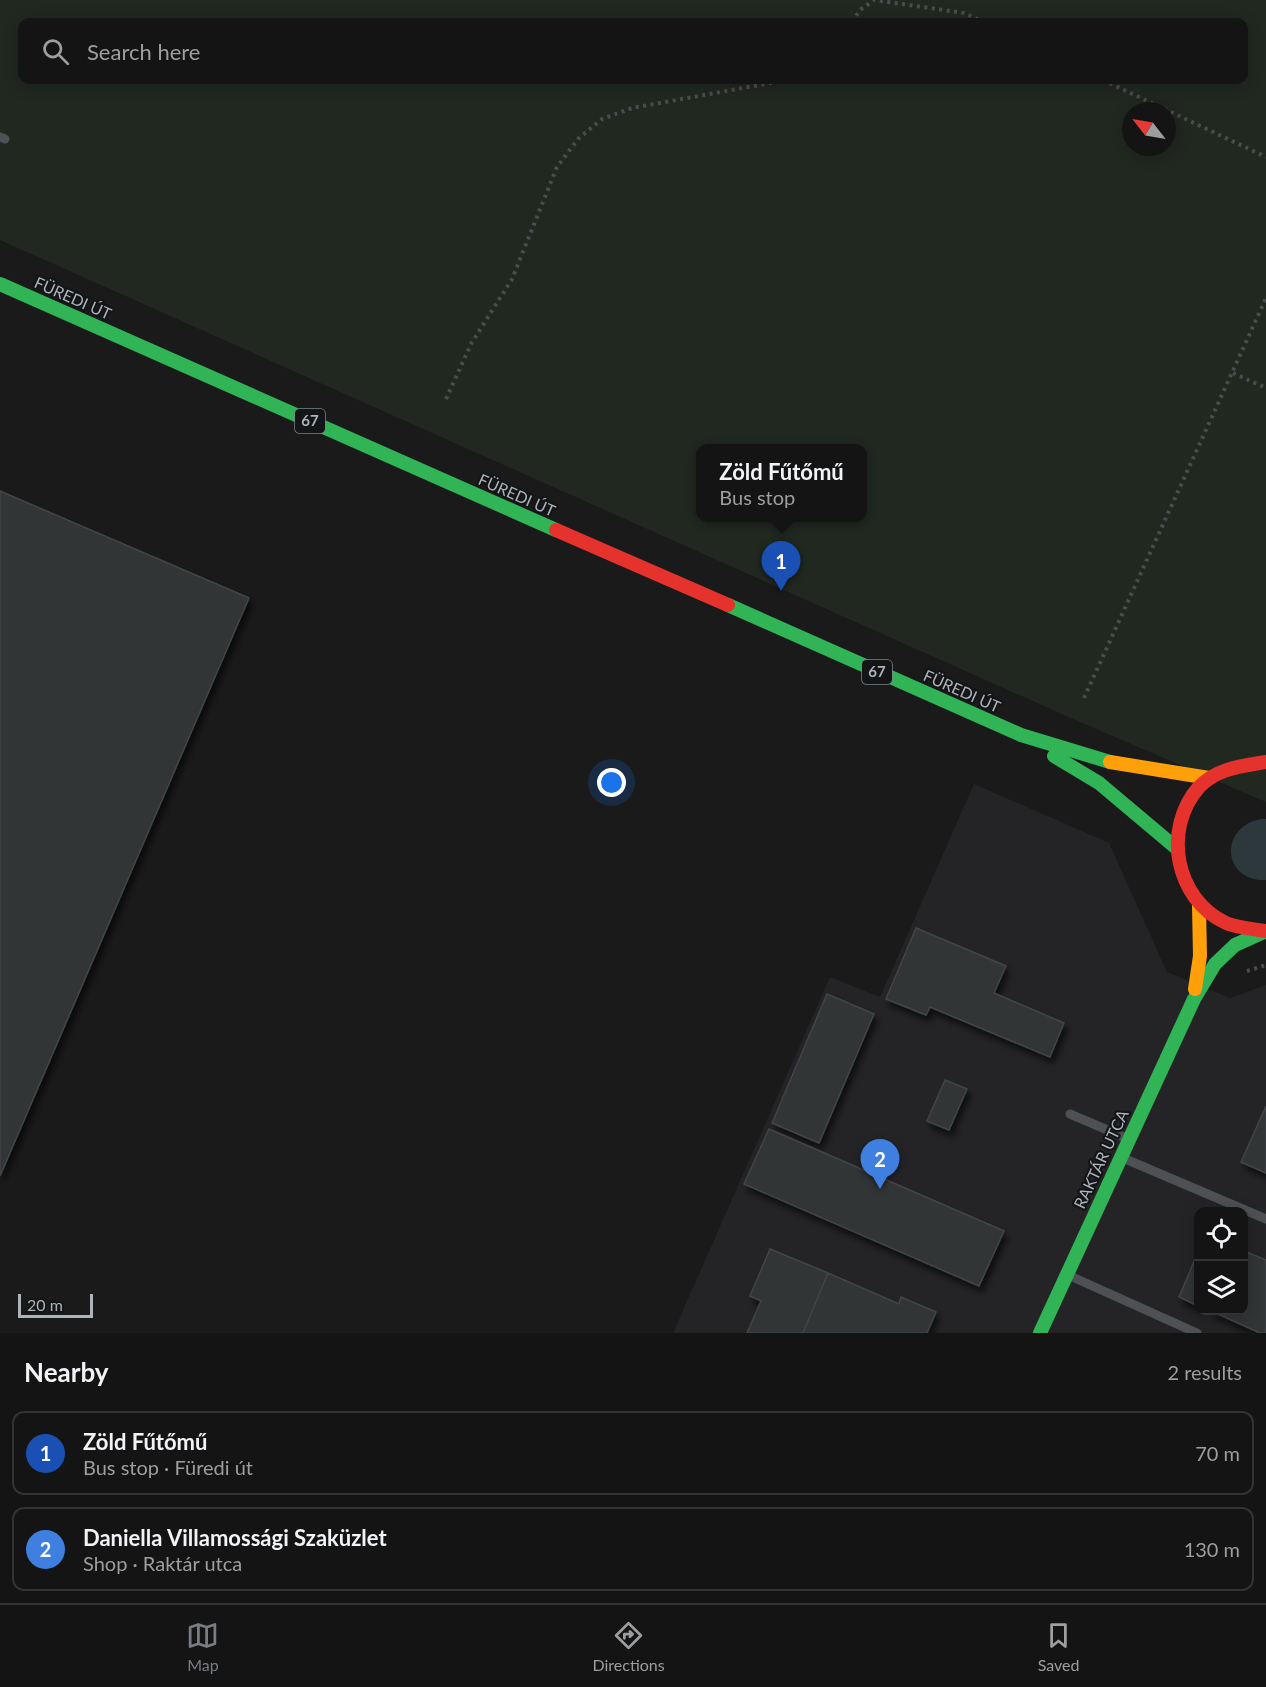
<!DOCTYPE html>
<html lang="en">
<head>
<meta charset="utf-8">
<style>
	:root { --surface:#141414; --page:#212122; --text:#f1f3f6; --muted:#9d9ea0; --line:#333334; --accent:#797d83 }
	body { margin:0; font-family:Lato,sans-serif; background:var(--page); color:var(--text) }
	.controls { position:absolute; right:18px; bottom:18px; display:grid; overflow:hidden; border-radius:12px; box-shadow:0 3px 15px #0003 }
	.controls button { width:54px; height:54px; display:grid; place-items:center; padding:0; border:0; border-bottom:2px solid var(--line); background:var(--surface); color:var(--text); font:30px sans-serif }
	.compass { position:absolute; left:1122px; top:102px; width:54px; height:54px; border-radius:50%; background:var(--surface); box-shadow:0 3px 15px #0003; rotate:301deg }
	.scale { position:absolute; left:18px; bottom:15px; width:75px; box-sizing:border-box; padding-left:6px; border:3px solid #acb3bb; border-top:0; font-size:16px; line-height:21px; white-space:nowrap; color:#acb3bb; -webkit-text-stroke:4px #141517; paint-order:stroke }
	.you { position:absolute; left:612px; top:783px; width:21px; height:21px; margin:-15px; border:4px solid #fff; border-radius:50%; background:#1a73e8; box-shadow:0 0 0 9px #1a73e833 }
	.badge { display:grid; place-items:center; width:39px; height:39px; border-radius:50%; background:var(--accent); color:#fff; font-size:20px; font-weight:700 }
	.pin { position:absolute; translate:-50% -50px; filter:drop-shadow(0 2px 3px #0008) }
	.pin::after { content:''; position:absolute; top:32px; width:21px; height:18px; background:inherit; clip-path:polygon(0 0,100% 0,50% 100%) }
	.popup { position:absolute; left:696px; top:444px; width:171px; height:78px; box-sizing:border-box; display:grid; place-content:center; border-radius:12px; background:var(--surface); filter:drop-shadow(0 2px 4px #0005); font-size:20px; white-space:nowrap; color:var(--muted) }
	.popup b { font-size:22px; color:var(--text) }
	.popup::after { content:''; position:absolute; left:50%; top:100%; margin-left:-12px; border:12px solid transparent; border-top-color:var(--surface) }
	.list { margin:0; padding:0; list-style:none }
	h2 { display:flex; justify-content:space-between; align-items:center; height:78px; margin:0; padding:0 24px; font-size:26px }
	h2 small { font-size:20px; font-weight:400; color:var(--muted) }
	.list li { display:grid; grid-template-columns:39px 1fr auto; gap:18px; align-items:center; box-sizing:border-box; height:84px; margin:0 12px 12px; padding:0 12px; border:2px solid var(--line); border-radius:12px }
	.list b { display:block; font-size:22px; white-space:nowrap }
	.list p { margin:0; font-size:20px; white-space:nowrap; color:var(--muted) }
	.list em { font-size:20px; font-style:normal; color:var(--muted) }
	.icon { flex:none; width:33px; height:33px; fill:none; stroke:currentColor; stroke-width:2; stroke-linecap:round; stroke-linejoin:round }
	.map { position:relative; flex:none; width:1266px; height:1333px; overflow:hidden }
	.search { position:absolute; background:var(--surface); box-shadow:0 3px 15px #0003; left:18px; right:18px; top:18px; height:66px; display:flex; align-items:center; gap:15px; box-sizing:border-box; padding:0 21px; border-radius:12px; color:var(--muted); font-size:22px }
	.sheet { height:270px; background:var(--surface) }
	nav { display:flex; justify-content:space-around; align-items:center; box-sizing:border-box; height:84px; border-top:2px solid var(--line); background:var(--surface); font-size:16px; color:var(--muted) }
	nav a { display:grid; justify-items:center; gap:3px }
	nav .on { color:var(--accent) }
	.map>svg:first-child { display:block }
</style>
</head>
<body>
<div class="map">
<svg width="1266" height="1333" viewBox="0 0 1266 1333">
	<defs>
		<filter id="shadow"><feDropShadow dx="3.5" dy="6" stdDeviation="3" flood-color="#0009"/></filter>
	</defs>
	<rect width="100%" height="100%" fill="#1a1a1b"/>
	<path fill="#242427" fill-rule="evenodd" d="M974 784 1109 843 1167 972 1230 998 1266 985V1333H673L830 977 880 997ZM1198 1212H1244V1310H1198Z"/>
	<path fill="#202820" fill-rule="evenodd" d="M0 0H1266V802L1073 719 0 240ZM22 22H1244V80H22ZM1131 111H1167V147H1131ZM700 448H862V518H700Z"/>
	<path fill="#2d383d" d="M1262 819H1266V880C1222 882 1218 826 1262 819Z"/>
	<path fill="#333435" stroke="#434547" stroke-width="1.5" filter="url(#shadow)" d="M0 491 249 598 0 1176Z
		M916 928 1006 966 994 993 1064 1023 1050 1057 930 1007 926 1015 886 999Z
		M827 994 874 1014 819 1143 772 1123Z
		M945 1080 967 1089 949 1130 927 1121Z
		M1266 1106V1173L1241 1162Z
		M769 1129 1004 1231 979 1286 744 1184Z
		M770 1249 828 1273 803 1333H747L761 1301 750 1296Z
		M1244 1251 1266 1260V1333H1260L1209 1310H1244Z
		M1198 1252V1306L1179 1297Z
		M828 1273 899 1304 901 1297 936 1312 927 1333H803Z"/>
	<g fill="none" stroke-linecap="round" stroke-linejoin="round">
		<path stroke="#4a4c4e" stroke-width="4" stroke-dasharray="3 4.5" stroke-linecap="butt" d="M852 22 860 10 874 0 964 13 984 22
			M1103 80 1266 157
			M1233 373 1266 388
			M446 399 471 344 512 279 557 167 578 139 602 119 632 108 787 80
			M1084 698 1266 298
			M1247 971 1266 965"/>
		<path stroke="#4e5154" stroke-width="9" d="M0 137 5 139
			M1070 1114 1126 1138
			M1123 1158 1266 1219
			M1068 1275 1197 1333"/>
		<path stroke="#30b455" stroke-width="14" d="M0 284 556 530
			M728 605 1021 735 1110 762
			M1054 756 1099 783 1175 847
			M1040 1333 1194 999 1215 964 1235 945 1266 931"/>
		<path stroke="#ff9f0a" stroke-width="14" d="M1110 762 1209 778
			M1195 989 1200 956 1199 906"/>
		<path stroke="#e5322d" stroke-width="14" d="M556 530 728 605
			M1266 762C1242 766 1217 768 1199 787 1162 829 1175 899 1226 923 1237 928 1254 929 1266 931"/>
	</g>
	<g text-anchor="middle" stroke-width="4.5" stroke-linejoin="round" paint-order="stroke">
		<g fill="#141517" stroke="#7e848a" stroke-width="1.5">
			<rect x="295" y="409" width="30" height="24" rx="4.5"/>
			<rect x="862" y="660" width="30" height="24" rx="4.5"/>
		</g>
		<g font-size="15" font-weight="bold" fill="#acb3bb">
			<text x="310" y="426">67</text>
			<text x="877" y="677">67</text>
		</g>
		<g font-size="16" fill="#acb3bb" stroke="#141517">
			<text transform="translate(73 298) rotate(24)" y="6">FÜREDI ÚT</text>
			<text transform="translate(517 495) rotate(24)" y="6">FÜREDI ÚT</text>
			<text transform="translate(962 691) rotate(24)" y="6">FÜREDI ÚT</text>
			<text transform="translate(1101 1159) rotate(-65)" y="6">RAKTÁR UTCA</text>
		</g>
	</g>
</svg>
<div class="controls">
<button><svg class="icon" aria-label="locate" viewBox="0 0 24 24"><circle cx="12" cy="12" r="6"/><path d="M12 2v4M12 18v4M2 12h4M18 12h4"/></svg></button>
<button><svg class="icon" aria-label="layers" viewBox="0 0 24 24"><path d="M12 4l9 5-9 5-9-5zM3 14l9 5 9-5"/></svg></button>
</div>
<svg class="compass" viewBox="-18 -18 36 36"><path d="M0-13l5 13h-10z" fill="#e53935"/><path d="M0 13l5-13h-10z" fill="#9d9ea0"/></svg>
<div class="scale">20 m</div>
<div class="you"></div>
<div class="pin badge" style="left:781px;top:591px;background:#1a4fb4">1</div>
<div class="popup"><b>Zöld Fűtőmű</b>Bus stop</div>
<div class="pin badge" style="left:880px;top:1189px;background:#3f7fe0">2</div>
<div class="search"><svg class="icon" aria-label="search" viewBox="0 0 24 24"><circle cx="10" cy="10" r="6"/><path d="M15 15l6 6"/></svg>Search here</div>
</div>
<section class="sheet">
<h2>Nearby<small>2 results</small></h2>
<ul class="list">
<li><span class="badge" style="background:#1a4fb4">1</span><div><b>Zöld Fűtőmű</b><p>Bus stop · Füredi út</p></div><em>70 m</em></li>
<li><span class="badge" style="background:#3f7fe0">2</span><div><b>Daniella Villamossági Szaküzlet</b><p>Shop · Raktár utca</p></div><em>130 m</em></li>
</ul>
</section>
<nav>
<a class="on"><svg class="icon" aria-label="map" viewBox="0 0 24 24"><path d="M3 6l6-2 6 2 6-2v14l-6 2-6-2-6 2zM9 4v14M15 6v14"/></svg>Map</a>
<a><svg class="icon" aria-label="directions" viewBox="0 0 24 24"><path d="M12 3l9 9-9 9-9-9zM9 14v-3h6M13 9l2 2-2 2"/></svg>Directions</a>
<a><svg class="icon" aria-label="saved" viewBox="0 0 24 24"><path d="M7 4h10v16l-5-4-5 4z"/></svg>Saved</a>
</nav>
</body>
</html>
